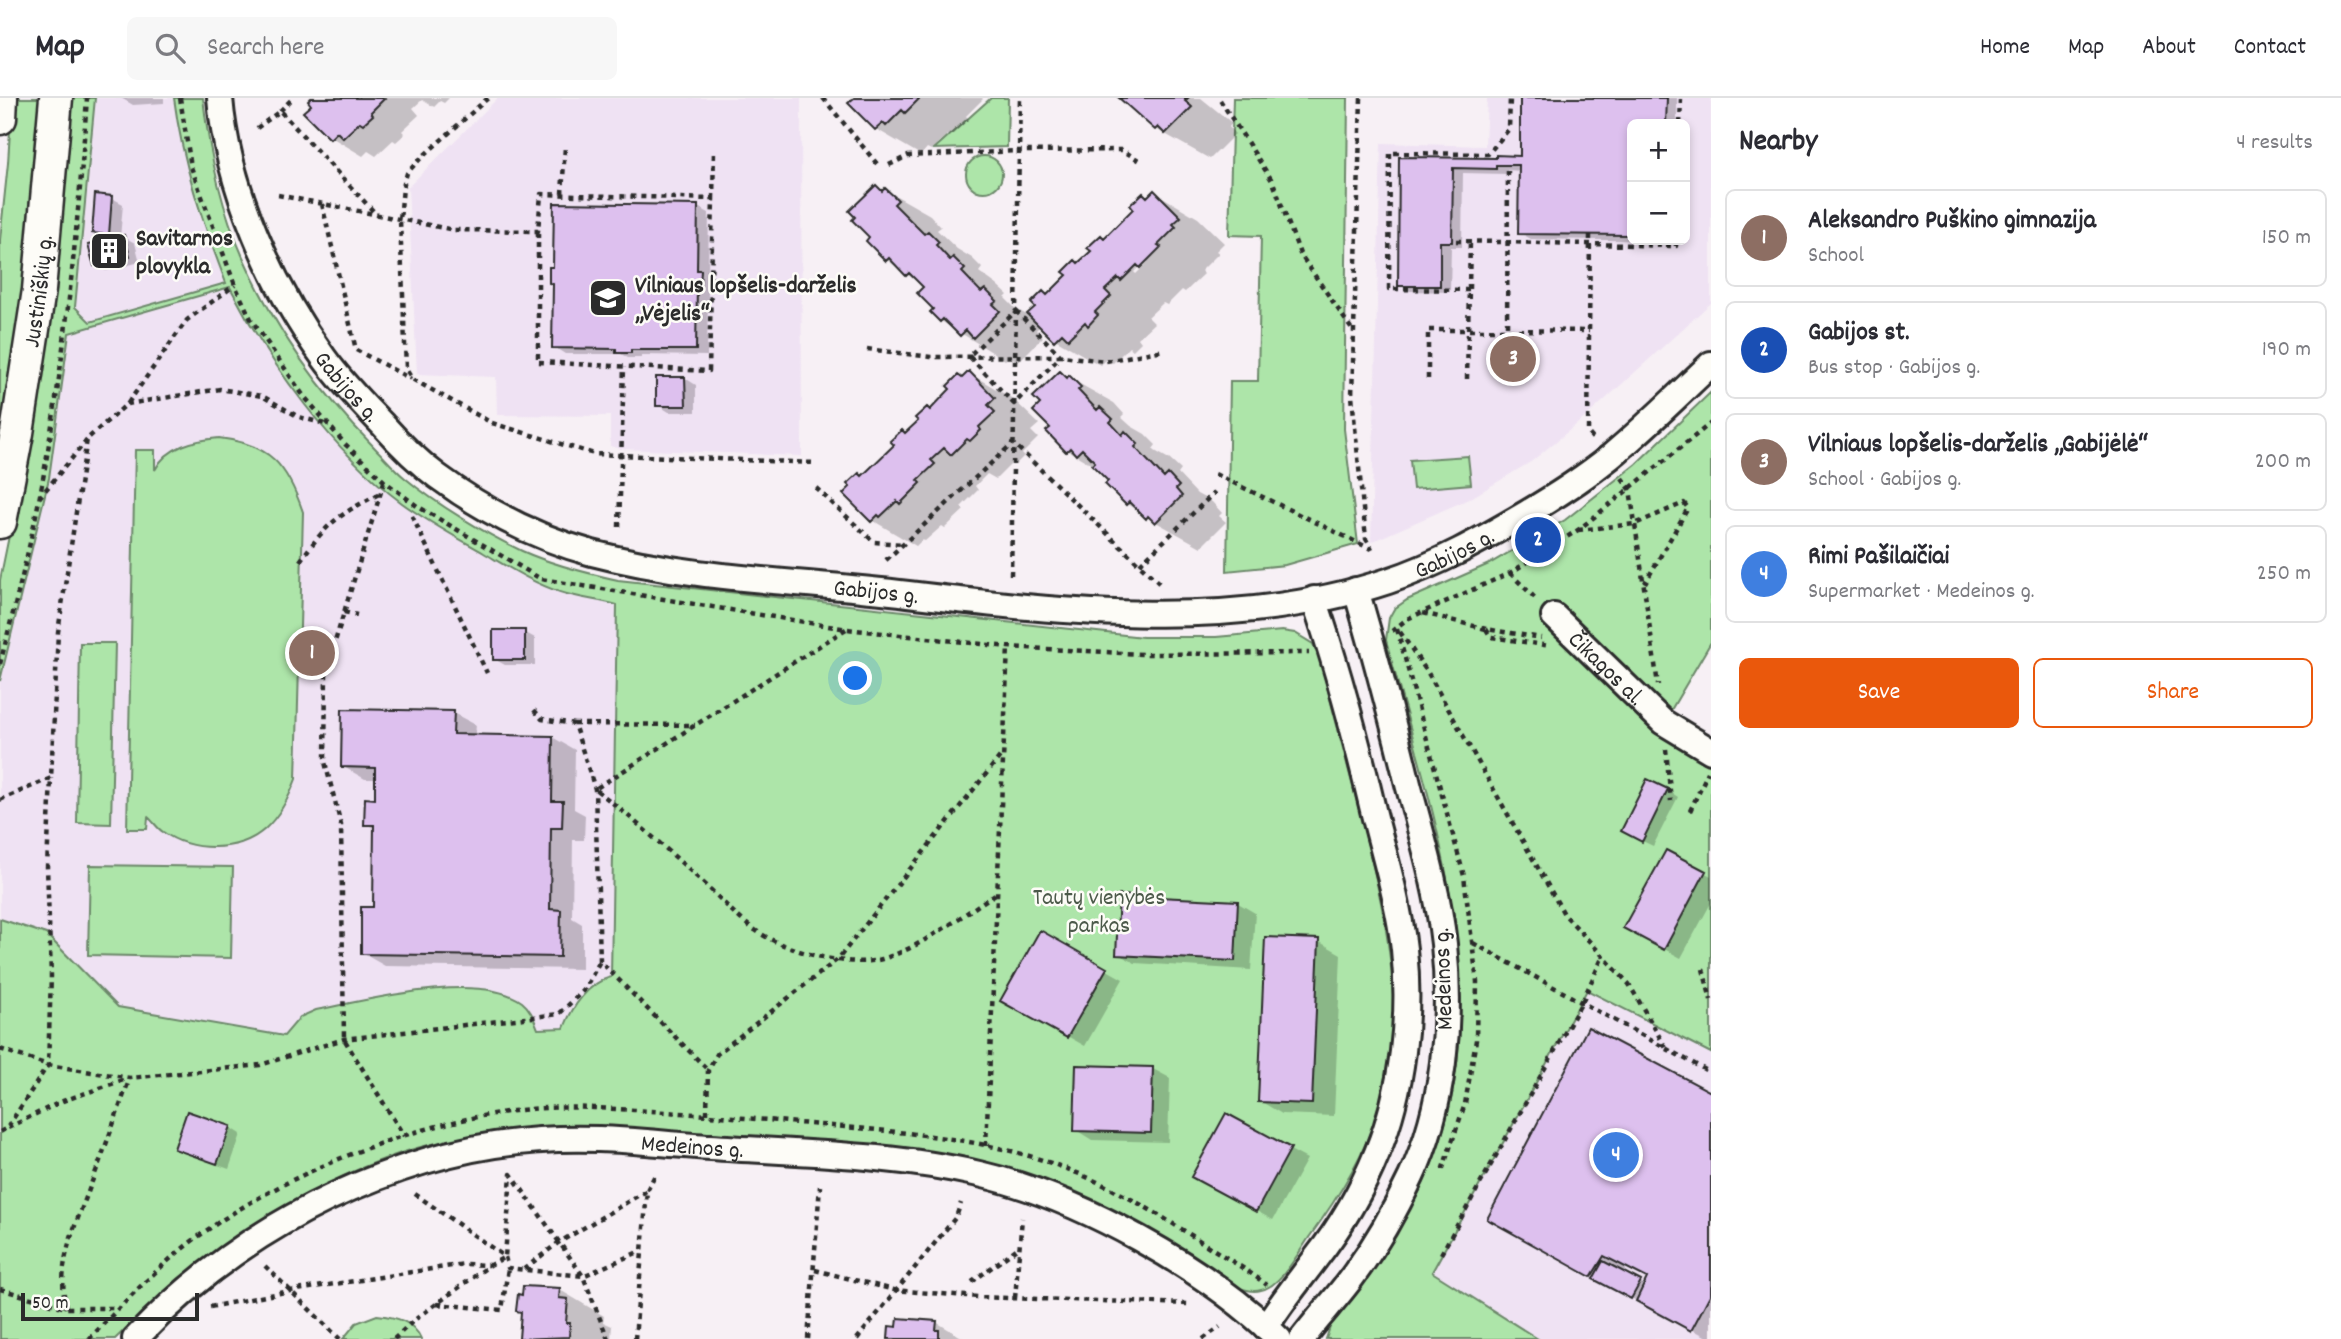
<!DOCTYPE html>
<html lang="en">
<head>
<meta charset="utf-8">
<style>
	:root { --surface:#fff; --page:#f7f7f7; --text:#2b2b33; --muted:#7c7c81; --line:#e1e1e2; --accent:#ea580c }
	body { margin:0; font-family:Dekko,sans-serif; background:var(--page); color:var(--text) }
	.controls { position:absolute; right:21px; top:21px; display:grid; overflow:hidden; border-radius:10px; box-shadow:0 4px 10px #0003 }
	.controls button { width:63px; height:63px; display:grid; place-items:center; padding:0; border:0; border-bottom:2px solid var(--line); background:var(--surface); color:var(--text); font:35px sans-serif }
	.scale { position:absolute; left:21px; bottom:18px; width:178px; box-sizing:border-box; padding-left:7px; border:4px solid #2b2b2b; border-top:0; font-size:19px; line-height:24px; white-space:nowrap; color:#2b2b2b; -webkit-text-stroke:5px #fdfcf7; paint-order:stroke }
	.you { position:absolute; left:856px; top:581px; width:24px; height:24px; margin:-18px; border:5px solid #fff; border-radius:50%; background:#1a73e8; box-shadow:0 0 0 10px #1a73e833 }
	.badge { display:grid; place-items:center; width:46px; height:46px; border-radius:50%; background:var(--accent); color:#fff; font-size:23px; font-weight:700 }
	.pin { position:absolute; translate:-50% -50%; border:4px solid #fff; box-shadow:0 2px 7px #0006 }
	.list { margin:0; padding:0; list-style:none }
	h2 { display:flex; justify-content:space-between; align-items:center; height:91px; margin:0; padding:0 28px; font-size:30px }
	h2 small { font-size:23px; font-weight:400; color:var(--muted) }
	.list li { display:grid; grid-template-columns:46px 1fr auto; gap:21px; align-items:center; box-sizing:border-box; height:98px; margin:0 14px 14px; padding:0 14px; border:2px solid var(--line); border-radius:10px }
	.list b { display:block; font-size:26px; white-space:nowrap }
	.list p { margin:0; font-size:23px; white-space:nowrap; color:var(--muted) }
	.list em { font-size:23px; font-style:normal; color:var(--muted) }
	.actions { display:flex; gap:14px; padding:21px 28px }
	.actions a { flex:1; padding:16px 0; border:2px solid var(--accent); border-radius:10px; text-align:center; font-size:24px; color:var(--accent) }
	.actions .main { background:var(--accent); color:#fff }
	.icon { flex:none; width:38px; height:38px; fill:none; stroke:currentColor; stroke-width:2; stroke-linecap:round; stroke-linejoin:round }
	.map { position:relative; flex:none; width:1711px; height:1241px; overflow:hidden }
	header { display:flex; align-items:center; gap:42px; box-sizing:border-box; height:98px; padding:0 35px; background:var(--surface); border-bottom:2px solid var(--line) }
	header strong { font-size:33px }
	nav { display:flex; gap:38px; margin-inline-start:auto; font-size:24px }
	.search { width:490px; height:63px; background:var(--page); display:flex; align-items:center; gap:18px; box-sizing:border-box; padding:0 24px; border-radius:10px; color:var(--muted); font-size:26px }
	main { display:flex }
	aside { flex:1; background:var(--surface) }
	.map>svg:first-child { display:block }
</style>
</head>
<body>
<header>
<strong>Map</strong>
<div class="search"><svg class="icon" aria-label="search" viewBox="0 0 24 24"><circle cx="10" cy="10" r="6"/><path d="M15 15l6 6"/></svg>Search here</div>
<nav><a>Home</a><a>Map</a><a>About</a><a>Contact</a></nav>
</header>
<main>
<div class="map">
<svg width="1711" height="1241" viewBox="0 0 1711 1241">
	<rect width="100%" height="100%" fill="#f7f0f5"/>
	<filter id="ink" filterUnits="userSpaceOnUse"><feTurbulence type="fractalNoise" baseFrequency=".0143" numOctaves="2"/><feDisplacementMap in="SourceGraphic" scale="14" xChannelSelector="R" yChannelSelector="G"/><feConvolveMatrix kernelMatrix="1 2 1 2 8 2 1 2 1" color-interpolation-filters="sRGB"/></filter>
	<g filter="url(#ink)">
		<path fill="#efe2f3" fill-rule="evenodd" d="M95 0H174L196 106 226 186 90 224 75 209Z
			M498 0H801L802 358 621 351 610 348V318L497 317 496 279 417 276 408 89Z
			M1487 0H1711V205L1588 317 1532 363 1471 400 1371 444 1381 45 1485 48ZM1632 26H1685V142H1632Z
			M230 189 252 232 301 302 351 359 400 403 440 430 516 474 559 494 617 507 611 879 569 917 564 930 538 931 529 910 300 919 285 938 118 909 46 836 0 821V583L49 380 69 235Z
			M1587 892 1711 955V1241H1538L1431 1175Z"/>
		<path fill="#ade5a9" stroke="#6c886a" stroke-width="2" d="M12 0H41C32 117 19 232 0 348V142L8 65Z
			M69 0H95L75 209 90 224 226 185C202 122 183 68 174 0H203C209 53 221 110 243 159 274 230 321 295 375 350 385 360 394 371 405 380 436 406 486 436 522 453 553 467 586 475 618 482L1143 539H1216L1282 533 1295 535 1313 546 1319 558C1332 609 1345 660 1359 712 1384 809 1411 915 1378 1014 1363 1060 1338 1100 1310 1138 1299 1154 1280 1189 1261 1192 1251 1195 1240 1190 1230 1187L1050 1086 535 1031C491 1036 445 1040 404 1054 293 1091 198 1160 115 1241H0V821L46 836 118 909 284 938 300 919 316 912C367 902 478 873 522 904 531 911 534 921 538 931L564 930C572 909 588 885 611 879L617 507C599 502 578 500 560 494 533 485 508 469 484 455 456 439 428 424 402 405 332 353 269 265 230 189L69 235 49 380 0 583V482L34 315Z
			M991 0H1008L1007 49 934 51Z
			M1233 0H1348L1344 331 1358 446 1285 467 1227 473 1230 283H1258L1261 138 1229 137Z
			M966 76a18 18 0 1 1 36 0a18 18 0 1 1-36 0Z
			M1711 294V544L1664 624 1711 653V955L1587 892 1432 1174 1538 1241H1326L1332 1223C1351 1195 1370 1168 1389 1140 1398 1127 1409 1114 1416 1100 1509 921 1434 723 1386 542L1389 520 1394 511 1407 502 1489 466 1565 422 1636 366Z
			M219 340C270 346 287 367 303 414L296 681C289 700 280 717 265 731 238 755 191 754 163 734 157 730 153 723 148 719L147 731H127L135 352H155V372C167 348 195 342 219 340Z
			M1468 358 1471 386 1413 391 1410 362Z
			M80 545H115L111 726 77 725Z
			M90 767 233 769 231 860 88 857Z
			M377 1217C394 1219 413 1222 421 1241H343L356 1225Z"/>
		<path fill="#0003" fill-rule="evenodd" d="M121 0H164V5L133 7Z
			M314 0H449L444 5 440 3 434 9 422 2 413 10 419 17 402 33 405 36 396 44 393 42 376 58 368 53 363 58 331 39 313 7Z
			M856 0H982L983 1 966 18 969 21 950 39 947 37 931 52 927 50 921 57 876 31 851 5Z
			M1122 0H1201L1232 25 1229 29 1235 36 1210 61 1156 31Z
			M1522 0H1677V26H1632V142L1675 143 1531 141 1520 135 1521 73 1507 72V76L1463 75 1462 149H1451L1450 194 1410 193 1399 187 1401 60 1497 62 1521 59Z
			M876 89 884 94 886 92 930 117 941 129 937 132 957 151 972 160 982 170 979 174 997 187 1008 197 1005 200 1015 210 1028 218 1037 209 1044 195 1048 198 1154 94 1198 120 1224 145 1216 153 1219 155 1201 173 1204 176 1185 194 1182 192 1167 207 1163 205 1148 219 1154 225 1138 240 1141 244 1133 252 1129 249 1113 265 1106 261 1100 267 1055 241 1041 227 1036 232 1043 239 1018 264 1009 259 1005 262 941 223 932 214 936 211 925 189 887 162 868 143 871 139ZM1146 162 1148 164 1136 176 1134 174Z
			M112 100 123 106 120 140 124 139 135 145 140 164 106 173 95 167 114 141 104 140 93 134Z
			M698 109 709 115 708 178 711 180V194H708L707 258 641 257V260H628L621 256H565L554 249Z
			M969 275 1013 301 1039 326 1031 333 1038 340 1022 356 1024 358 1015 367 1012 365 996 381 987 376 975 388 978 392 961 409 964 412 945 430 942 428 925 443 922 442 916 448 872 422 863 379Z
			M1060 275 1114 305 1124 316 1121 319 1131 328 1145 336 1156 347 1153 351 1155 353 1169 361 1181 372 1178 376 1197 396 1212 404 1222 415 1219 418 1226 424 1201 449 1147 419 1127 406 1108 386 1111 383 1096 369 1067 352 1052 330 1042 306Z
			M685 280 696 287V314H669L658 307Z
			M524 534 535 540V567H505L494 561Z
			M453 615 476 627 475 638 552 639 575 652 574 711 585 717 584 742H573L572 820 582 826V871L385 868 362 855 374 811 376 731 366 726 376 703 377 681H365L342 668Z
			M1667 692 1678 699 1653 748 1634 739Z
			M1666 754 1711 778V805L1681 860 1642 839Z
			M1238 805 1255 815 1251 872 1135 865 1118 856Z
			M1041 835 1123 881 1085 948 1003 902Z
			M1318 843 1341 856 1334 1018 1282 1016 1260 1003Z
			M1589 931 1711 996V1241L1606 1187 1489 1120ZM1627 1169 1648 1180 1645 1187 1623 1176Z
			M1153 971 1170 980 1168 1044 1092 1042 1076 1032Z
			M230 1029 241 1036 229 1071 187 1056 176 1050Z
			M1290 1052 1307 1061 1273 1122 1210 1088Z
			M560 1192 604 1218 603 1224 612 1228 611 1241H520L522 1215Z
			M936 1224 965 1241H889L899 1231Z"/>
		<path fill="#ddc0ee" stroke="#2b2b2b" stroke-width="2" d="M311 0H385L371 14 373 17 363 26 360 24 343 40 337 34 330 41 303 14 311 7 308 3Z
			M854 0H920L905 15 902 12 886 28 883 25 875 32 848 5Z
			M1119 0H1188L1185 3 1192 9 1165 36 1158 29 1155 32Z
			M1520 0H1667L1666 26H1632V137L1518 136 1519 67H1496V71L1453 70 1452 144H1440V188H1398L1399 59 1496 60V57L1520 58Z
			M876 87 882 93 885 90 898 102 894 106 924 136 928 133 939 144 936 147 950 162 953 159 965 171 962 174 981 194 985 191 997 203 993 206 1000 213 973 240 966 232 960 238 943 221 940 224 930 214 933 211 917 195 923 189 909 175 906 178 889 160 886 163 866 143 869 139 852 122 855 119 849 113Z
			M1154 92 1181 119 1173 126 1176 129 1158 147 1161 149 1140 170 1137 167 1121 183 1118 180 1105 192 1111 198 1095 214 1098 217 1088 228 1085 224 1068 241 1062 235 1054 243 1027 216 1035 209 1031 205 1043 193 1047 197 1067 177 1063 174 1075 162 1078 165 1091 153 1087 150 1101 137 1104 140 1133 111 1130 107 1143 95 1147 99Z
			M95 96 112 98 109 137 92 135Z
			M554 105 698 107 697 172H701L700 188H697L696 252H631V255H616V251L552 250 553 186 549 185V169H553Z
			M124 137 130 158 94 168 88 147Z
			M969 273 995 300 988 307 995 314 979 329 981 332 970 343 967 341 951 357 944 350 931 362 935 366 918 382 921 385 900 406 897 403 880 419 878 417 871 424 843 396 850 389 847 386 859 375 862 378 894 347 890 343 902 332 905 335 918 323 915 320 927 309 930 312 950 291 947 288 958 277 962 280Z
			M1060 273 1067 280 1069 277 1081 289 1078 292 1097 312 1100 309 1113 321 1110 324 1122 337 1125 333 1138 346 1135 349 1164 380 1168 376 1179 388 1176 391 1182 398 1155 425 1148 418 1146 421 1129 404 1126 407 1105 386 1108 383 1092 367 1095 364 1082 351 1076 357 1070 350 1066 354 1046 333 1050 330 1033 313 1040 306 1033 299Z
			M656 279H685L686 308H656Z
			M493 532H525V562H493Z
			M342 611 454 613 453 636 553 638 552 703H563L562 730H551L550 811 561 812 560 859 361 856V809H373L374 727H364L365 700 375 701V670L341 669Z
			M1647 681 1668 691 1642 744 1621 733Z
			M1666 752 1706 773 1664 852 1623 830Z
			M1119 797 1238 803 1235 863 1116 857Z
			M1040 832 1107 870 1067 940 1000 903Z
			M1265 839 1319 841 1312 1006 1258 1004Z
			M1588 929 1711 994V1195L1691 1233 1636 1203 1647 1180 1604 1158 1591 1179 1487 1121Z
			M1076 967 1153 969 1151 1035 1074 1033Z
			M187 1013 231 1028 217 1066 174 1051Z
			M1226 1015 1291 1050 1256 1114 1191 1079Z
			M1603 1163 1641 1183 1631 1201 1593 1181Z
			M523 1188 560 1190 559 1200 568 1201 566 1225H570L569 1239 519 1241 521 1214 516 1213 518 1196 522 1197Z
			M898 1220 937 1223 936 1232H939V1241H888L889 1228 897 1229Z"/>
		<g fill="none" stroke-linecap="round" stroke-linejoin="round">
			<defs>
				<g id="minor">
					<path id="s1" d="M220 0C227 88 272 189 324 260 342 285 363 306 384 328 400 346 418 364 437 378 483 412 537 440 592 455 695 482 803 483 908 496 1066 515 1235 534 1388 483 1439 466 1481 442 1527 415 1556 398 1584 380 1610 359 1645 330 1678 297 1711 266"/>
					<path id="s2" d="M1554 518 1663 624 1711 653"/>
					<path d="M1266 1229C1281 1204 1299 1183 1316 1160 1341 1128 1362 1092 1377 1055 1403 992 1411 918 1404 851 1399 806 1385 760 1374 716 1357 643 1338 571 1314 501"/>
					<path id="s3" d="M135 1241C216 1156 313 1097 425 1063 480 1046 542 1039 599 1041 636 1042 674 1047 711 1049 800 1055 892 1056 979 1076 1079 1099 1206 1170 1279 1241"/>
					<path d="M1302 1241C1319 1218 1339 1198 1355 1175 1377 1145 1395 1113 1411 1079 1444 1009 1452 923 1444 846 1438 792 1422 739 1408 686 1392 621 1375 556 1356 492"/>
				</g>
				<g id="major">
					<path d="M0 20 1 0"/>
					<path id="s4" d="M0 424 17 335 39 192 56 0"/>
				</g>
			</defs>
			<use href="#minor" stroke="#2b2b2b" stroke-width="30"/>
			<use href="#major" stroke="#2b2b2b" stroke-width="37"/>
			<path stroke="#2b2b2b" stroke-width="4.5" stroke-dasharray="5 5" stroke-linecap="butt" d="M180 0 191 69 235 187 251 221 303 297 345 346 384 383 417 408 541 481 847 531 1008 549 1143 556 1309 555
				M488 0 420 61 407 75 403 89 400 122 406 271 412 281 492 325 594 356 816 365
				M823 0 878 67
				M1361 0 1352 298 1366 441 1372 452
				M1220 2 1273 84 1300 156 1353 233
				M280 13 293 0
				M1680 26 1681 0
				M257 30 280 13 376 116
				M889 67 908 58 1019 53 1122 52 1142 64
				M1508 73 1507 232 1589 233
				M562 96 565 48
				M278 97 454 132 538 133 541 96 713 101 709 273 538 264V133
				M713 101 714 52
				M322 106 356 252 411 281
				M1590 137 1588 335 1594 342
				M1456 143 1676 148V142
				M1469 192 1389 191 1390 55 1488 56 1509 31 1510 0
				M1016 213 1061 258 1014 306 969 258Z
				M867 251 931 259 1061 258 1106 263 1164 252
				M1428 281V232H1507
				M1467 281 1470 143
				M128 305 187 222 235 187
				M1215 376 1371 451
				M1622 380 1630 391 1658 587
				M384 384 326 573 325 664 341 727 344 941 404 1038
				M816 390 874 444 903 446
				M39 400 87 342
				M412 418 487 575
				M619 429 624 269
				M1578 432 1635 426 1684 405 1688 410 1645 485
				M886 462 1013 345 1162 488
				M300 463C327 425 338 417 379 396
				M1140 466 1215 394
				M1510 475 1538 503
				M1011 477 1020 0
				M344 514 357 517
				M1423 515 1486 531 1541 540
				M846 531 595 691C635 722 671 755 708 789 723 803 738 821 755 832 783 852 848 871 882 861 921 850 962 817 997 795
				M1397 531 1464 778 1477 884 1476 942 1465 1006 1442 1073
				M1486 531 1491 539 1550 548
				M1392 533 1407 521 1510 475 1578 432 1711 325
				M1400 534 1428 575 1564 816 1629 886 1666 950
				M0 566C16 503 33 439 44 375 66 251 78 125 87 0
				M534 612 542 621 574 626 595 691 600 863 708 972
				M574 626 695 627
				M1666 651 1671 703
				M0 702 51 680 58 534 87 341 127 306 220 291 262 298 299 319 329 327
				M1690 713 1708 674
				M1473 845 1711 975
				M1703 871 1711 902
				M0 951 48 967 130 980 260 967 344 941 559 916 584 892 600 863
				M707 1016 708 972 717 956 838 861 1002 656
				M8 1030 60 1004 129 980
				M0 1034 7 1030 48 967 51 878 47 769 51 680
				M986 1048 1008 549
				M415 1096 505 1159 508 1170 583 1178 641 1153
				M1441 1156 1582 904 1603 858
				M265 1168 340 1241
				M524 1171 558 1145 646 1093
				M815 1172 894 1192 978 1199 1189 1206
				M972 1184 1019 1149
				M0 1191 66 1210H118
				M1015 1200 1022 1120
				M437 1206 502 1212 508 1170
				M210 1209 290 1193 464 1166 489 1167
				M66 1210C56 1161 75 1131 91 1086 105 1051 117 1015 130 980
				M89 1241C119 1210 149 1178 182 1151 273 1078 415 1022 531 1011 564 1008 600 1010 634 1012 685 1015 737 1019 788 1024 881 1033 979 1036 1067 1071 1117 1090 1163 1119 1208 1148 1228 1161 1249 1173 1267 1187
				M394 1241 413 1223 490 1167 505 1159 511 1076 583 1178 608 1241
				M635 1241 647 1092 655 1077
				M808 1241 820 1088
				M857 1241 956 1119 961 1105
				M1203 1241 1220 1229"/>
			<use href="#minor" stroke="#fdfcf7" stroke-width="24"/>
			<use href="#major" stroke="#fdfcf7" stroke-width="32"/>
		</g>
	</g>
	<defs>
		<symbol id="building-square" viewBox="-11 -11 22 22"><rect x="-9" y="-9" width="18" height="18" rx="4" fill="#2b2b2b" stroke="#fdfcf7"/><path d="M-4-6H4V6H1V3H-1V6H-4ZM-2.5-4.3h1.7v1.8h-1.7ZM.8-4.3h1.7v1.8H.8ZM-2.5-1h1.7V.8h-1.7ZM.8-1h1.7V.8H.8Z" fill="#fff"/></symbol>
		<symbol id="school-square" viewBox="-11 -11 22 22"><rect x="-9" y="-9" width="18" height="18" rx="4" fill="#2b2b2b" stroke="#fdfcf7"/><path d="M0-5L7-2L0 1L-7-2ZM-4 1L0 2.5L4 1V4Q0 6-4 4Z" fill="#fff"/></symbol>
	</defs>
	<g fill-rule="evenodd">
		<use href="#building-square" x="87" y="131" width="44" height="44"/>
		<use href="#school-square" x="586" y="178" width="44" height="44"/>
	</g>
	<g text-anchor="middle" stroke-width="5" stroke-linejoin="round" paint-order="stroke">
		<g font-size="24" font-weight="bold" fill="#2b2b2b" stroke="#fdfcf7" text-anchor="start">
			<text x="136" y="147">Savitarnos<tspan x="136" dy="28">plovykla</tspan></text>
			<text x="635" y="194">Vilniaus lopšelis-darželis<tspan x="635" dy="28">„Vėjelis“</tspan></text>
		</g>
		<g font-size="24" fill="#2b2b2b" stroke="#fdfcf7">
			<text dy="8" stroke="none"><textPath href="#s4" startOffset="234">Justiniškių g.</textPath></text>
			<text dy="8" stroke="none"><textPath href="#s1" startOffset="320">Gabijos g.</textPath></text>
			<text dy="8" stroke="none"><textPath href="#s1" startOffset="1496">Gabijos g.</textPath></text>
			<text dy="8" stroke="none"><textPath href="#s1" startOffset="908">Gabijos g.</textPath></text>
			<text dy="8" stroke="none"><textPath href="#s2" startOffset="74">Čikagos al.</textPath></text>
			<text transform="translate(1442 881) rotate(-92)" y="8">Medeinos g.</text>
			<text dy="8" stroke="none"><textPath href="#s3" startOffset="614">Medeinos g.</textPath></text>
		</g>
		<g font-size="24" fill="#4c5a4a" stroke="#fdfcf7">
			<text x="1099" y="806">Tautų vienybės<tspan x="1099" dy="28">parkas</tspan></text>
		</g>
	</g>
</svg>
<div class="controls">
<button>+</button>
<button>−</button>
</div>
<div class="scale">50 m</div>
<div class="you"></div>
<div class="pin badge" style="left:312px;top:555px;background:#8d6e63">1</div>
<div class="pin badge" style="left:1538px;top:442px;background:#1a4fb4">2</div>
<div class="pin badge" style="left:1513px;top:261px;background:#8d6e63">3</div>
<div class="pin badge" style="left:1616px;top:1057px;background:#3f7fe0">4</div>
</div>
<aside>
<h2>Nearby<small>4 results</small></h2>
<ul class="list">
<li><span class="badge" style="background:#8d6e63">1</span><div><b>Aleksandro Puškino gimnazija</b><p>School</p></div><em>150 m</em></li>
<li><span class="badge" style="background:#1a4fb4">2</span><div><b>Gabijos st.</b><p>Bus stop · Gabijos g.</p></div><em>190 m</em></li>
<li><span class="badge" style="background:#8d6e63">3</span><div><b>Vilniaus lopšelis-darželis „Gabijėlė“</b><p>School · Gabijos g.</p></div><em>200 m</em></li>
<li><span class="badge" style="background:#3f7fe0">4</span><div><b>Rimi Pašilaičiai</b><p>Supermarket · Medeinos g.</p></div><em>250 m</em></li>
</ul>
<div class="actions"><a class="main">Save</a><a>Share</a></div>
</aside>
</main>
</body>
</html>
